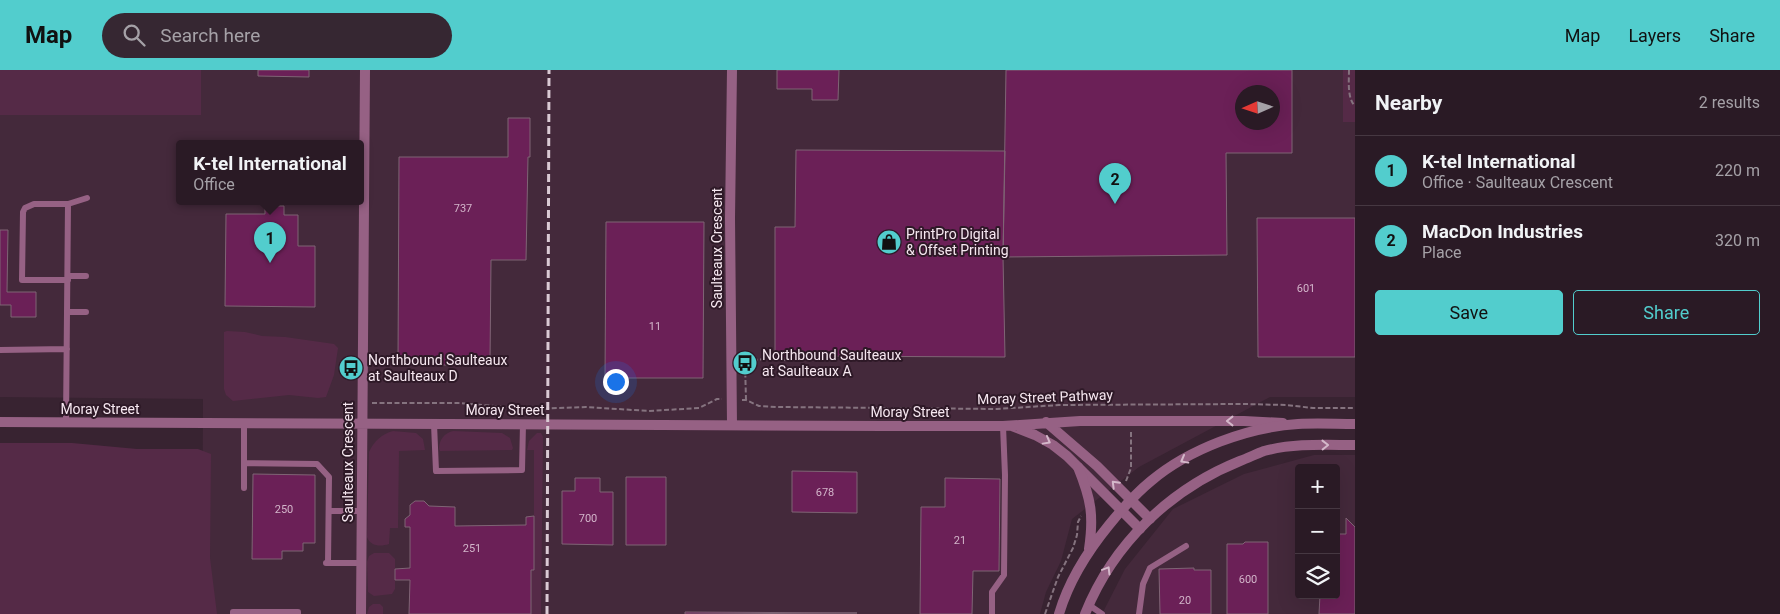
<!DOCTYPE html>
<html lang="en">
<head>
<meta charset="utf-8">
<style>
	:root { --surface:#2a1a25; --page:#362732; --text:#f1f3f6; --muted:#a5a1a7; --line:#463842; --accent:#52cdcd }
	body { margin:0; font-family:Roboto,sans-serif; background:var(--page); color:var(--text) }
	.controls { position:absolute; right:15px; bottom:15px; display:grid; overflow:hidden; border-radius:5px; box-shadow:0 5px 20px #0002 }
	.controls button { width:45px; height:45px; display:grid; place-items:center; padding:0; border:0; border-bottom:1px solid var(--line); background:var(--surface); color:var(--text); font:25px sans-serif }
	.compass { position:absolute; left:1235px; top:15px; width:45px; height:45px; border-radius:50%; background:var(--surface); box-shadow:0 5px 20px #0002; rotate:267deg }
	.you { position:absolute; left:615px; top:311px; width:18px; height:18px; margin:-12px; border:4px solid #fff; border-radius:50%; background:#1a73e8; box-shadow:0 0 0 8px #1a73e833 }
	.badge { display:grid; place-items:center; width:32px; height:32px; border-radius:50%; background:var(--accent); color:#111; font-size:16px; font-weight:700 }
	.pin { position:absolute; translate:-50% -41px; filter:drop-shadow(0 1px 2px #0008) }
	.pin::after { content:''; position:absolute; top:26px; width:18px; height:15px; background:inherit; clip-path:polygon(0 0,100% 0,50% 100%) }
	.popup { position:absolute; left:176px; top:70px; width:188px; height:65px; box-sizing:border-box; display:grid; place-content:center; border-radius:5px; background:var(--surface); filter:drop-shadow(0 1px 4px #0005); font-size:16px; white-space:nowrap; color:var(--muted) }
	.popup b { font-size:19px; color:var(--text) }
	.popup::after { content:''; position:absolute; left:50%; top:100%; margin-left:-10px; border:10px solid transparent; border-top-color:var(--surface) }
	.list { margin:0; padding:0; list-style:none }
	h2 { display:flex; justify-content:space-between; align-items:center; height:65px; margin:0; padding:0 20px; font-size:21px }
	h2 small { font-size:16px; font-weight:400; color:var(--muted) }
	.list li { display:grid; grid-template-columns:32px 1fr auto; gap:15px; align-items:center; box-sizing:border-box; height:70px; padding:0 20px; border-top:1px solid var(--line) }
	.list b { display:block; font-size:19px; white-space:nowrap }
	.list p { margin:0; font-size:16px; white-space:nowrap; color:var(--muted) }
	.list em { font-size:16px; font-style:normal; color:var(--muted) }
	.actions { display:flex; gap:10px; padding:15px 20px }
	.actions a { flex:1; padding:11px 0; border:1px solid var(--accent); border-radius:5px; text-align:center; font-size:18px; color:var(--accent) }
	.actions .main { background:var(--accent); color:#111 }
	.icon { flex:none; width:28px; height:28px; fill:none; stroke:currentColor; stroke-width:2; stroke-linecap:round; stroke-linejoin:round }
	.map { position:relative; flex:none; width:1355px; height:544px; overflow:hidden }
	header { display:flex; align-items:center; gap:30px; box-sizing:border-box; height:70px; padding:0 25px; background:var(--accent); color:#111 }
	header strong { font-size:24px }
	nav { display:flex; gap:28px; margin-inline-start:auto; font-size:18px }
	.search { width:350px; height:45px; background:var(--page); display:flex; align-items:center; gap:12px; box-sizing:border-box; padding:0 18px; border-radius:28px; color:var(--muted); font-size:19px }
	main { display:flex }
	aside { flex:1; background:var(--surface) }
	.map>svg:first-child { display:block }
</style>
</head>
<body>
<header>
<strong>Map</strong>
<div class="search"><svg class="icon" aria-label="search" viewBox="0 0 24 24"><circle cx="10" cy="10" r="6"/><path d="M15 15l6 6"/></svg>Search here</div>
<nav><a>Map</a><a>Layers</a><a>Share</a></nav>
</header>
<main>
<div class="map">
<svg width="1355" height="544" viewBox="0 0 1355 544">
	<rect width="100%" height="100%" fill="#382331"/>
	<path fill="#44293b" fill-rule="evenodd" d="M201 0H1343V51L1355 52V327H1270L1139 397 1072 449 1061 491 1046 522 1040 544H202L203 329 0 327V45H200ZM1242 22H1272V52H1242ZM180 74H360V132H180Z
		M1314 385H1355V544H1102L1125 499 1173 439 1244 404ZM1299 398H1336V525H1299Z"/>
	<path fill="#552a47" d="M0 0H201V45H0Z
		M1343 0H1355V52H1343Z
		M227 261 245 262 262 266 285 267 334 274 338 278 334 305 326 327 318 328 289 325 233 331 226 325 224 319V262Z
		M393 361 416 363 423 369 425 380 399 381 398 458H390L389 474C380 477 370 476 367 467L369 382C374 371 382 364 393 361Z
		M453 361 502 363 510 368 513 378 512 380 440 381 439 379C439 370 444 363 453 361Z
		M537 363H541L543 367 541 544H531V500L534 499V380H527L529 371Z
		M0 373H72L137 379H198L211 384 210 488 217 544H0Z
		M374 483H389L395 489V519L392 524 374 526 368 522 367 492 369 486Z
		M373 534H380L383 537V544H367L369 537Z"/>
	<path fill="#6b2057" stroke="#7f6575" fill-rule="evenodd" d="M258 0H309V7L258 6Z
		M777 0H839L838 30H812V19H777Z
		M1006 0H1292V83H1226L1227 185 1003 187ZM1242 22H1272V52H1242Z
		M508 48H530V87H528L526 190H491L490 292H453L454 295H435L434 292H398L399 87H508Z
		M796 80 1005 81 1003 187 1005 287 795 286V288H775V157H795Z
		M265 136H284V145H298V176H315V237L225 236 226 144H265Z
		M1257 148H1355V287H1258Z
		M606 152H704L703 308H605Z
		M0 160H8L7 222H36V247H11V235H0Z
		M792 401 857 402V443L792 442Z
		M253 404 315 405V473H303V481H282V489H252Z
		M626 407H666V475H626Z
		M575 408H600V422H613V475L562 474V421H575Z
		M945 408 1000 409 999 501H973L972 544H920L921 439V437H945Z
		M415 431H424L429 436 455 437V456L526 455V447L534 446V500H531V544H409L410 510H395V499L410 498V457H405V449L410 445V435Z
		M1346 448 1355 457V544H1319L1320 525H1336V464H1346Z
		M1245 472H1268V544H1227V474H1243Z
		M1194 498V500H1211V544H1160L1159 499Z
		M685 542 857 543 685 544Z"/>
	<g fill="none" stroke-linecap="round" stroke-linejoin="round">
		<path stroke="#85737f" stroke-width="2" stroke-dasharray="5 2.5" stroke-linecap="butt" d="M1349 0C1349 11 1347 28 1355 36
			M742 330H746L759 336 777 337 997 339 1059 335 1243 334 1286 335 1313 338H1355
			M746 330 745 293C760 287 774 290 790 290
			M341 333H352
			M372 333H458L530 339 586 337 649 341 699 338 717 329H722
			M1126 411 1131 398V362
			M1045 544 1058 507 1073 478 1077 465 1078 452 1081 446"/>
		<path stroke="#966184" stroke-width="6" d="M330 132H332
			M68 206H86
			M68 210H22L23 142 25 138 34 134H68L87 128
			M67 242H86
			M0 280 67 279
			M66 352 68 134
			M434 354 436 401 522 400 523 354
			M244 393 317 394 329 407 328 493
			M244 418V353
			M329 441H362
			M326 493H361
			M1089 535 1102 544
			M233 544V542H298V544
			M992 544V522L1004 505 1005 405 1003 356
			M1139 544 1143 514 1150 498 1186 476"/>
		<path stroke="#966184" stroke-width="10" d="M732 0 730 148 732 355
			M0 352 884 356H1003L1080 351H1244L1283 353
			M1046 352 1097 396 1150 449
			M1012 356 1035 365 1053 375 1067 386 1140 459
			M361 544 365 0"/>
		<path stroke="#966184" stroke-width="10" d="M1078 397C1091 429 1094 445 1089 479
			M1059 544C1069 510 1087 482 1109 455 1122 439 1135 424 1151 411 1189 379 1248 357 1298 354 1317 353 1336 354 1355 354
			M1085 544C1113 474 1170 419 1240 391 1248 388 1256 384 1264 381 1294 373 1325 375 1355 375"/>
		<path stroke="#dacad4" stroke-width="3" stroke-dasharray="8 4" stroke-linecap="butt" d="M547 544 549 0"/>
	</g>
	<defs><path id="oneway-chevron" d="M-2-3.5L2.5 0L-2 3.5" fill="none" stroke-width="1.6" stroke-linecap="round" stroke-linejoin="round" transform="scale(1.25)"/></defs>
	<g stroke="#d4b8ca">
		<use href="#oneway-chevron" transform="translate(1230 351) rotate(-180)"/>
		<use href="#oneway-chevron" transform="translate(1047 371) rotate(29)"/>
		<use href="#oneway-chevron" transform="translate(1325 375) rotate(-1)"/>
		<use href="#oneway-chevron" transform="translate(1184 390) rotate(151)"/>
		<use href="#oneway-chevron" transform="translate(1115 414) rotate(-135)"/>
		<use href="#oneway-chevron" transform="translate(1107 500) rotate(-59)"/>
	</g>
	<defs>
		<symbol id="shop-disc" viewBox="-11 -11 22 22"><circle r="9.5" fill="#52cdcd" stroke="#2e1927"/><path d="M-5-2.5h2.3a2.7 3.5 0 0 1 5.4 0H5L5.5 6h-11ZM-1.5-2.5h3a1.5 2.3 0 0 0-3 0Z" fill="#111"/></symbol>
		<symbol id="bus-disc" viewBox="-11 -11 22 22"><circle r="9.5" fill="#52cdcd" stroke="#2e1927"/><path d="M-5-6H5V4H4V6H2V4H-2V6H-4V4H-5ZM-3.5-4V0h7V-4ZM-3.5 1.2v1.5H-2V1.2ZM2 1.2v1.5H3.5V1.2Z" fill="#111"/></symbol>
	</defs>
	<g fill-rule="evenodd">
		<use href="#shop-disc" x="875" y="158" width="28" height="28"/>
		<use href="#bus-disc" x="731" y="279" width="28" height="28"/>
		<use href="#bus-disc" x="337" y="284" width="28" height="28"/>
	</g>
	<g text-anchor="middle" stroke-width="4" stroke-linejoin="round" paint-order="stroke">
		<g font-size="11" fill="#d3b5ca">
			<text x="463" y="142">737</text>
			<text x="1306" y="222">601</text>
			<text x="655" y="260">11</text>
			<text x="825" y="426">678</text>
			<text x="284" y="443">250</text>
			<text x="588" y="452">700</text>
			<text x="960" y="474">21</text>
			<text x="472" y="482">251</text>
			<text x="1248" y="513">600</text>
			<text x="1185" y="534">20</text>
		</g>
		<g font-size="14" fill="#f6e7f0" stroke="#2e1927" text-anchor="start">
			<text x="906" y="169">PrintPro Digital<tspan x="906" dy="16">&amp; Offset Printing</tspan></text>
			<text x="762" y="290">Northbound Saulteaux<tspan x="762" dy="16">at Saulteaux A</tspan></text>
			<text x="368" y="295">Northbound Saulteaux<tspan x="368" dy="16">at Saulteaux D</tspan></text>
		</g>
		<g font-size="14" fill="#f6e7f0" stroke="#2e1927">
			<text transform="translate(717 178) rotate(-90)" y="5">Saulteaux Crescent</text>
			<text transform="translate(1045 327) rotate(-2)" y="5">Moray Street Pathway</text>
			<text x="100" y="344">Moray Street</text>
			<text x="505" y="345">Moray Street</text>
			<text x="910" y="347">Moray Street</text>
			<text transform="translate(348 392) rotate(-90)" y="5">Saulteaux Crescent</text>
		</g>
	</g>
</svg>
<div class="controls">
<button>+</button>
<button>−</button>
<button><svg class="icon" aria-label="layers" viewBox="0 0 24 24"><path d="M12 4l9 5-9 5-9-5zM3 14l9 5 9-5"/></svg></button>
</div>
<svg class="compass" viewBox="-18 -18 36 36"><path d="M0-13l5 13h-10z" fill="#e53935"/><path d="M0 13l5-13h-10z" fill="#a5a1a7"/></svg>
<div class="you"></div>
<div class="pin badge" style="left:270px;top:193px">1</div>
<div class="popup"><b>K-tel International</b>Office</div>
<div class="pin badge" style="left:1115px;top:134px">2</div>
</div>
<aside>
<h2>Nearby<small>2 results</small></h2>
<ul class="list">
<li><span class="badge">1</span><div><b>K-tel International</b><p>Office · Saulteaux Crescent</p></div><em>220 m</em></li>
<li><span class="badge">2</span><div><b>MacDon Industries</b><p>Place</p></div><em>320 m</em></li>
</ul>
<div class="actions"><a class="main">Save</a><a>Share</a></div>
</aside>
</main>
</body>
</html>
